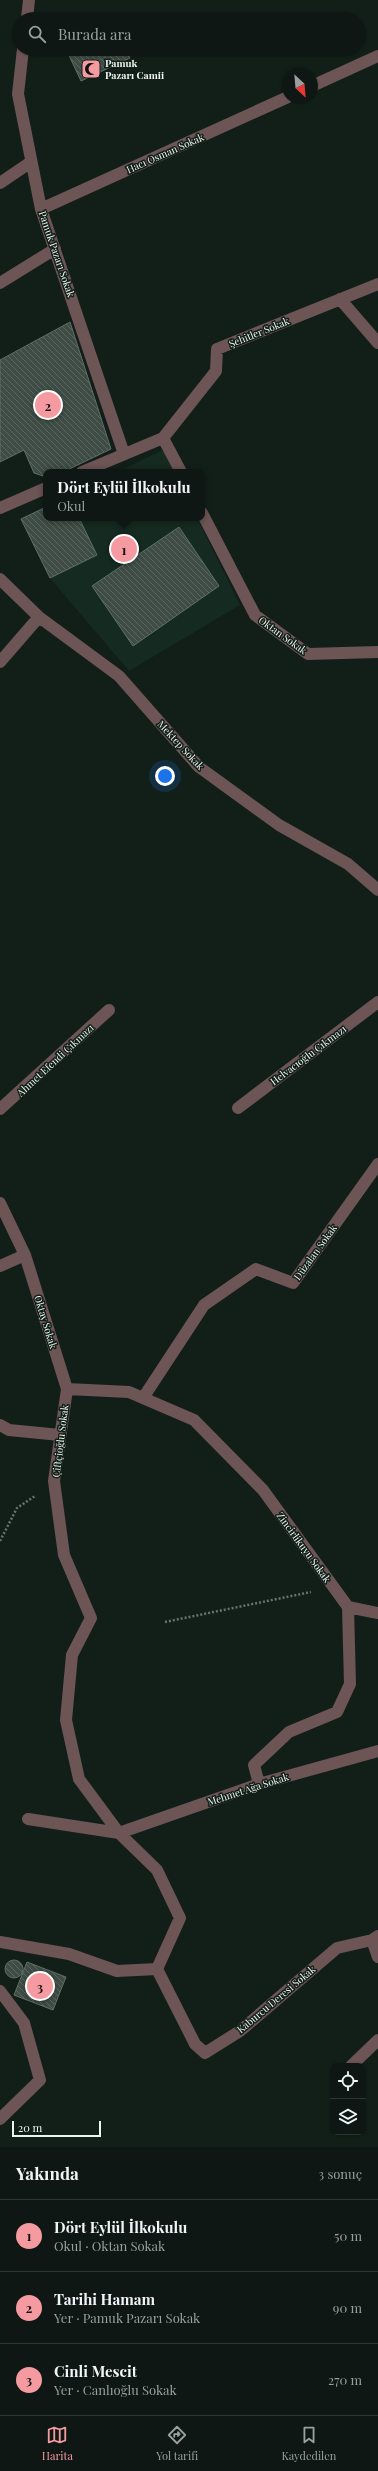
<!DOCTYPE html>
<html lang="tr">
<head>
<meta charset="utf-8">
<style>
	:root { --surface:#0e1713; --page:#1c2421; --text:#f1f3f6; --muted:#9b9fa0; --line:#2e3633; --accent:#f49aa0 }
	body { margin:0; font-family:"Playfair Display",serif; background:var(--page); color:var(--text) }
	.controls { position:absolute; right:12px; bottom:12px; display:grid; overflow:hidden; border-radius:8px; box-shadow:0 1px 3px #0004 }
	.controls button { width:36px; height:36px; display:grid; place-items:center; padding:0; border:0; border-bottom:1px solid var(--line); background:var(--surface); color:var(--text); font:20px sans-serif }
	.compass { position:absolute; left:282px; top:68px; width:36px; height:36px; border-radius:50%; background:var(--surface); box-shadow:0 1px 3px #0004; rotate:154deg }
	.scale { position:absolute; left:12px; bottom:10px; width:89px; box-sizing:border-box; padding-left:4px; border:2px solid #edf5f1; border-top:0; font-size:11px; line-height:14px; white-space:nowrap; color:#edf5f1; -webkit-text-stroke:3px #121f19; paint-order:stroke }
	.you { position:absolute; left:165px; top:776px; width:14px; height:14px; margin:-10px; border:3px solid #fff; border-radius:50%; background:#1a73e8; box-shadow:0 0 0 6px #1a73e833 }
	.badge { display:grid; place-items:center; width:26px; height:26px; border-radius:50%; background:var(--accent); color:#111; font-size:13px; font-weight:700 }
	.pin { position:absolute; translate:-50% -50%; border:2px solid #fff; box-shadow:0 1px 4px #0006 }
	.popup { position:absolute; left:43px; top:469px; width:162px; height:52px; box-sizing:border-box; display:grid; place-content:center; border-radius:8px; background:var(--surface); filter:drop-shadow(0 1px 3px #0005); font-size:13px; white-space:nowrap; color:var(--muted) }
	.popup b { font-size:15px; color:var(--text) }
	.popup::after { content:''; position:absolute; left:50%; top:100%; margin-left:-8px; border:8px solid transparent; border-top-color:var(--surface) }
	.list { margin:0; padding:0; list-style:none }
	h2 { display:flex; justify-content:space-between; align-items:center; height:52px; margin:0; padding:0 16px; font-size:17px }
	h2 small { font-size:13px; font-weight:400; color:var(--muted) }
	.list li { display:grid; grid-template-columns:26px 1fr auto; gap:12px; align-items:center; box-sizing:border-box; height:72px; padding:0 16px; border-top:1px solid var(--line) }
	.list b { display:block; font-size:15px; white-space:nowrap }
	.list p { margin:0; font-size:13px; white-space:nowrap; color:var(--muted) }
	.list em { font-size:13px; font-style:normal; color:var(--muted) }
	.icon { flex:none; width:22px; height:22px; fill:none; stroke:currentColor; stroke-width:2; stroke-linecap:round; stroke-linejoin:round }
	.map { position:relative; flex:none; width:378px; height:2147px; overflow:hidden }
	.search { position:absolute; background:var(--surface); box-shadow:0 1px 3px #0004; left:12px; right:12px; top:12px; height:44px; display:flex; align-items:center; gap:10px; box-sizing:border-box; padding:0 14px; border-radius:22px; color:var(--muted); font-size:15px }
	.sheet { height:268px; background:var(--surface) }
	nav { display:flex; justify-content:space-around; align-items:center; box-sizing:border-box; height:56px; border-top:1px solid var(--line); background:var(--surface); font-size:11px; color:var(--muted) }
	nav a { display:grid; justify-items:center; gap:2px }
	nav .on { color:var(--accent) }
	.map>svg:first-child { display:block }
</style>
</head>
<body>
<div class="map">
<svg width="378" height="2147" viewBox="0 0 378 2147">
	<defs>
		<pattern id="building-back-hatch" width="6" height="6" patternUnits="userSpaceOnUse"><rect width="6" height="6" fill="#3e4c45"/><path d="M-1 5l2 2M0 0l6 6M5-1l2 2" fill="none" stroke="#5a6660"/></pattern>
	</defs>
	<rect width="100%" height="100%" fill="#121f19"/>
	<path fill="#152a21" d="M163 450 174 472H117Z
		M46 507V518H197L240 605 129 671 50 578 21 519Z"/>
	<path fill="url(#building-back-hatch)" stroke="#5f6e67" d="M66 49H126L130 58 81 81Z
		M70 322 111 449 63 472H46V477L34 473 24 450 0 462V360Z
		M46 507V518H79L97 555 50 578 21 519Z
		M179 527 219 586 133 646 92 586Z
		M5 1969a9 9 0 1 1 18 0a9 9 0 1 1-18 0Z
		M27 1962 66 1977 53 2010 14 1995Z"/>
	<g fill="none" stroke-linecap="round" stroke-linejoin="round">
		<path stroke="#68736e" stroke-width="2.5" stroke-dasharray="2 2" stroke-linecap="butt" d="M0 1541 17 1508 35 1496
			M165 1622 311 1592"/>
		<path stroke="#6d5455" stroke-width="12" d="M27 19 29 0
			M23 49 18 94 41 209 124 454
			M312 86 378 56
			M0 183 31 162
			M41 209 288 97
			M0 283 55 249
			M340 299 378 343
			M163 438 181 472
			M82 472 163 438 216 371 217 349 378 284
			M0 508 46 488
			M202 513 255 615 308 654 378 652
			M0 579 39 617 119 676 199 767 279 825 348 864 378 890
			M0 662 39 617
			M238 1108 378 1002
			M0 1109 109 1010
			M0 1203 25 1255 67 1389 54 1481 64 1555 91 1618 72 1655 66 1720 79 1779 119 1833 157 1870 180 1918 157 1969
			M0 1266 25 1255
			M67 1389 129 1392 194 1420 263 1490 348 1607 350 1684 337 1712 289 1732 254 1765 259 1784
			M143 1398 204 1305 256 1269 293 1283 378 1164
			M0 1425 9 1430 60 1435
			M348 1607 378 1613
			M28 1819 119 1833 259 1784 378 1751
			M378 1936 372 1940 378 1957
			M0 1942 69 1954 117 1971 157 1969
			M157 1969 195 2044 205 2053 240 2031 337 1948 372 1940
			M0 1991 24 2023 40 2080 0 2119
			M351 2066 378 2040"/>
	</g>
	<defs>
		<symbol id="mosque-square" viewBox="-11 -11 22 22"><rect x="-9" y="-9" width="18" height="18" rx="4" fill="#f49aa0" stroke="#121f19"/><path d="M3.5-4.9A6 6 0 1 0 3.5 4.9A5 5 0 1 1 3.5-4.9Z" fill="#111"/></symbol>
	</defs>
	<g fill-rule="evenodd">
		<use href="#mosque-square" x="80" y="58" width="22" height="22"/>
	</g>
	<g text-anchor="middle" stroke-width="3" stroke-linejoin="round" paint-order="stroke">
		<g font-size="10" font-weight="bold" fill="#edf5f1" stroke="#121f19" text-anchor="start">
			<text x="105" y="67">Pamuk<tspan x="105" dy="12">Pazarı Camii</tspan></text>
		</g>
		<g font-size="10" fill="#edf5f1" stroke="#121f19">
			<text transform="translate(165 153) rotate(-24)" y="4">Hacı Osman Sokak</text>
			<text transform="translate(57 254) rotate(71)" y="4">Pamuk Pazarı Sokak</text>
			<text transform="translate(259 332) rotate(-22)" y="4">Şehitler Sokak</text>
			<text transform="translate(283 635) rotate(36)" y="4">Oktan Sokak</text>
			<text transform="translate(181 745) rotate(47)" y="4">Mektep Sokak</text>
			<text transform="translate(308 1055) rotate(-37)" y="4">Helvacıoğlu Çıkmazı</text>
			<text transform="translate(55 1060) rotate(-43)" y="4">Ahmet Efendi Çıkmazı</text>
			<text transform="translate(315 1252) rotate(-54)" y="4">Düzalan Sokak</text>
			<text transform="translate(46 1322) rotate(73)" y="4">Oktay Sokak</text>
			<text transform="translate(60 1441) rotate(-83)" y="4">Çiftçioğlu Sokak</text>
			<text transform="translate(304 1547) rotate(54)" y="4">Zincirlikuyu Sokak</text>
			<text transform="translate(248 1789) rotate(-18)" y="4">Mehmet Ağa Sokak</text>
			<text transform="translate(276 1999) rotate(-40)" y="4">Kaburcu Deresi Sokak</text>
		</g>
	</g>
</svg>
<div class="controls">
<button><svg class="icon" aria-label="locate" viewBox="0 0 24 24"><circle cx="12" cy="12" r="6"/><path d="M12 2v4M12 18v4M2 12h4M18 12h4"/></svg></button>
<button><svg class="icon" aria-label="layers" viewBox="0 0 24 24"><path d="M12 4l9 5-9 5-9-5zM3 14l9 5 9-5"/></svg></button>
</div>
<svg class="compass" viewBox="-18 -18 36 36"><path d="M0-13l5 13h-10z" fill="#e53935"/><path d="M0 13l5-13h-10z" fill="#9b9fa0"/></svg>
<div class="scale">20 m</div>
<div class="you"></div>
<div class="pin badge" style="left:124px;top:549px">1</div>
<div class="popup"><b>Dört Eylül İlkokulu</b>Okul</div>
<div class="pin badge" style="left:48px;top:405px">2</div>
<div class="pin badge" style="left:40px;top:1986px">3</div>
<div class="search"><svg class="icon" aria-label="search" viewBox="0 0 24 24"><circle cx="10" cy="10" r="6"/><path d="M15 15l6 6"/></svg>Burada ara</div>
</div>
<section class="sheet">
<h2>Yakında<small>3 sonuç</small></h2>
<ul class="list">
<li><span class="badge">1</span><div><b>Dört Eylül İlkokulu</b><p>Okul · Oktan Sokak</p></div><em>50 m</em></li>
<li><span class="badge">2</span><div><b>Tarihi Hamam</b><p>Yer · Pamuk Pazarı Sokak</p></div><em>90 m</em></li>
<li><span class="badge">3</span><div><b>Cinli Mescit</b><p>Yer · Canlıoğlu Sokak</p></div><em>270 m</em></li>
</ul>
</section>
<nav>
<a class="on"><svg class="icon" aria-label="map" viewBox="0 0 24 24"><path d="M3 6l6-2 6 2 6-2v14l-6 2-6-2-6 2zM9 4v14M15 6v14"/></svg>Harita</a>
<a><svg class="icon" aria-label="directions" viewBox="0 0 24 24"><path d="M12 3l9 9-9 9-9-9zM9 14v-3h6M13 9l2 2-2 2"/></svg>Yol tarifi</a>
<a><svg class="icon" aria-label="saved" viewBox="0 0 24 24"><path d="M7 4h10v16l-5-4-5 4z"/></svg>Kaydedilen</a>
</nav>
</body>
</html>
